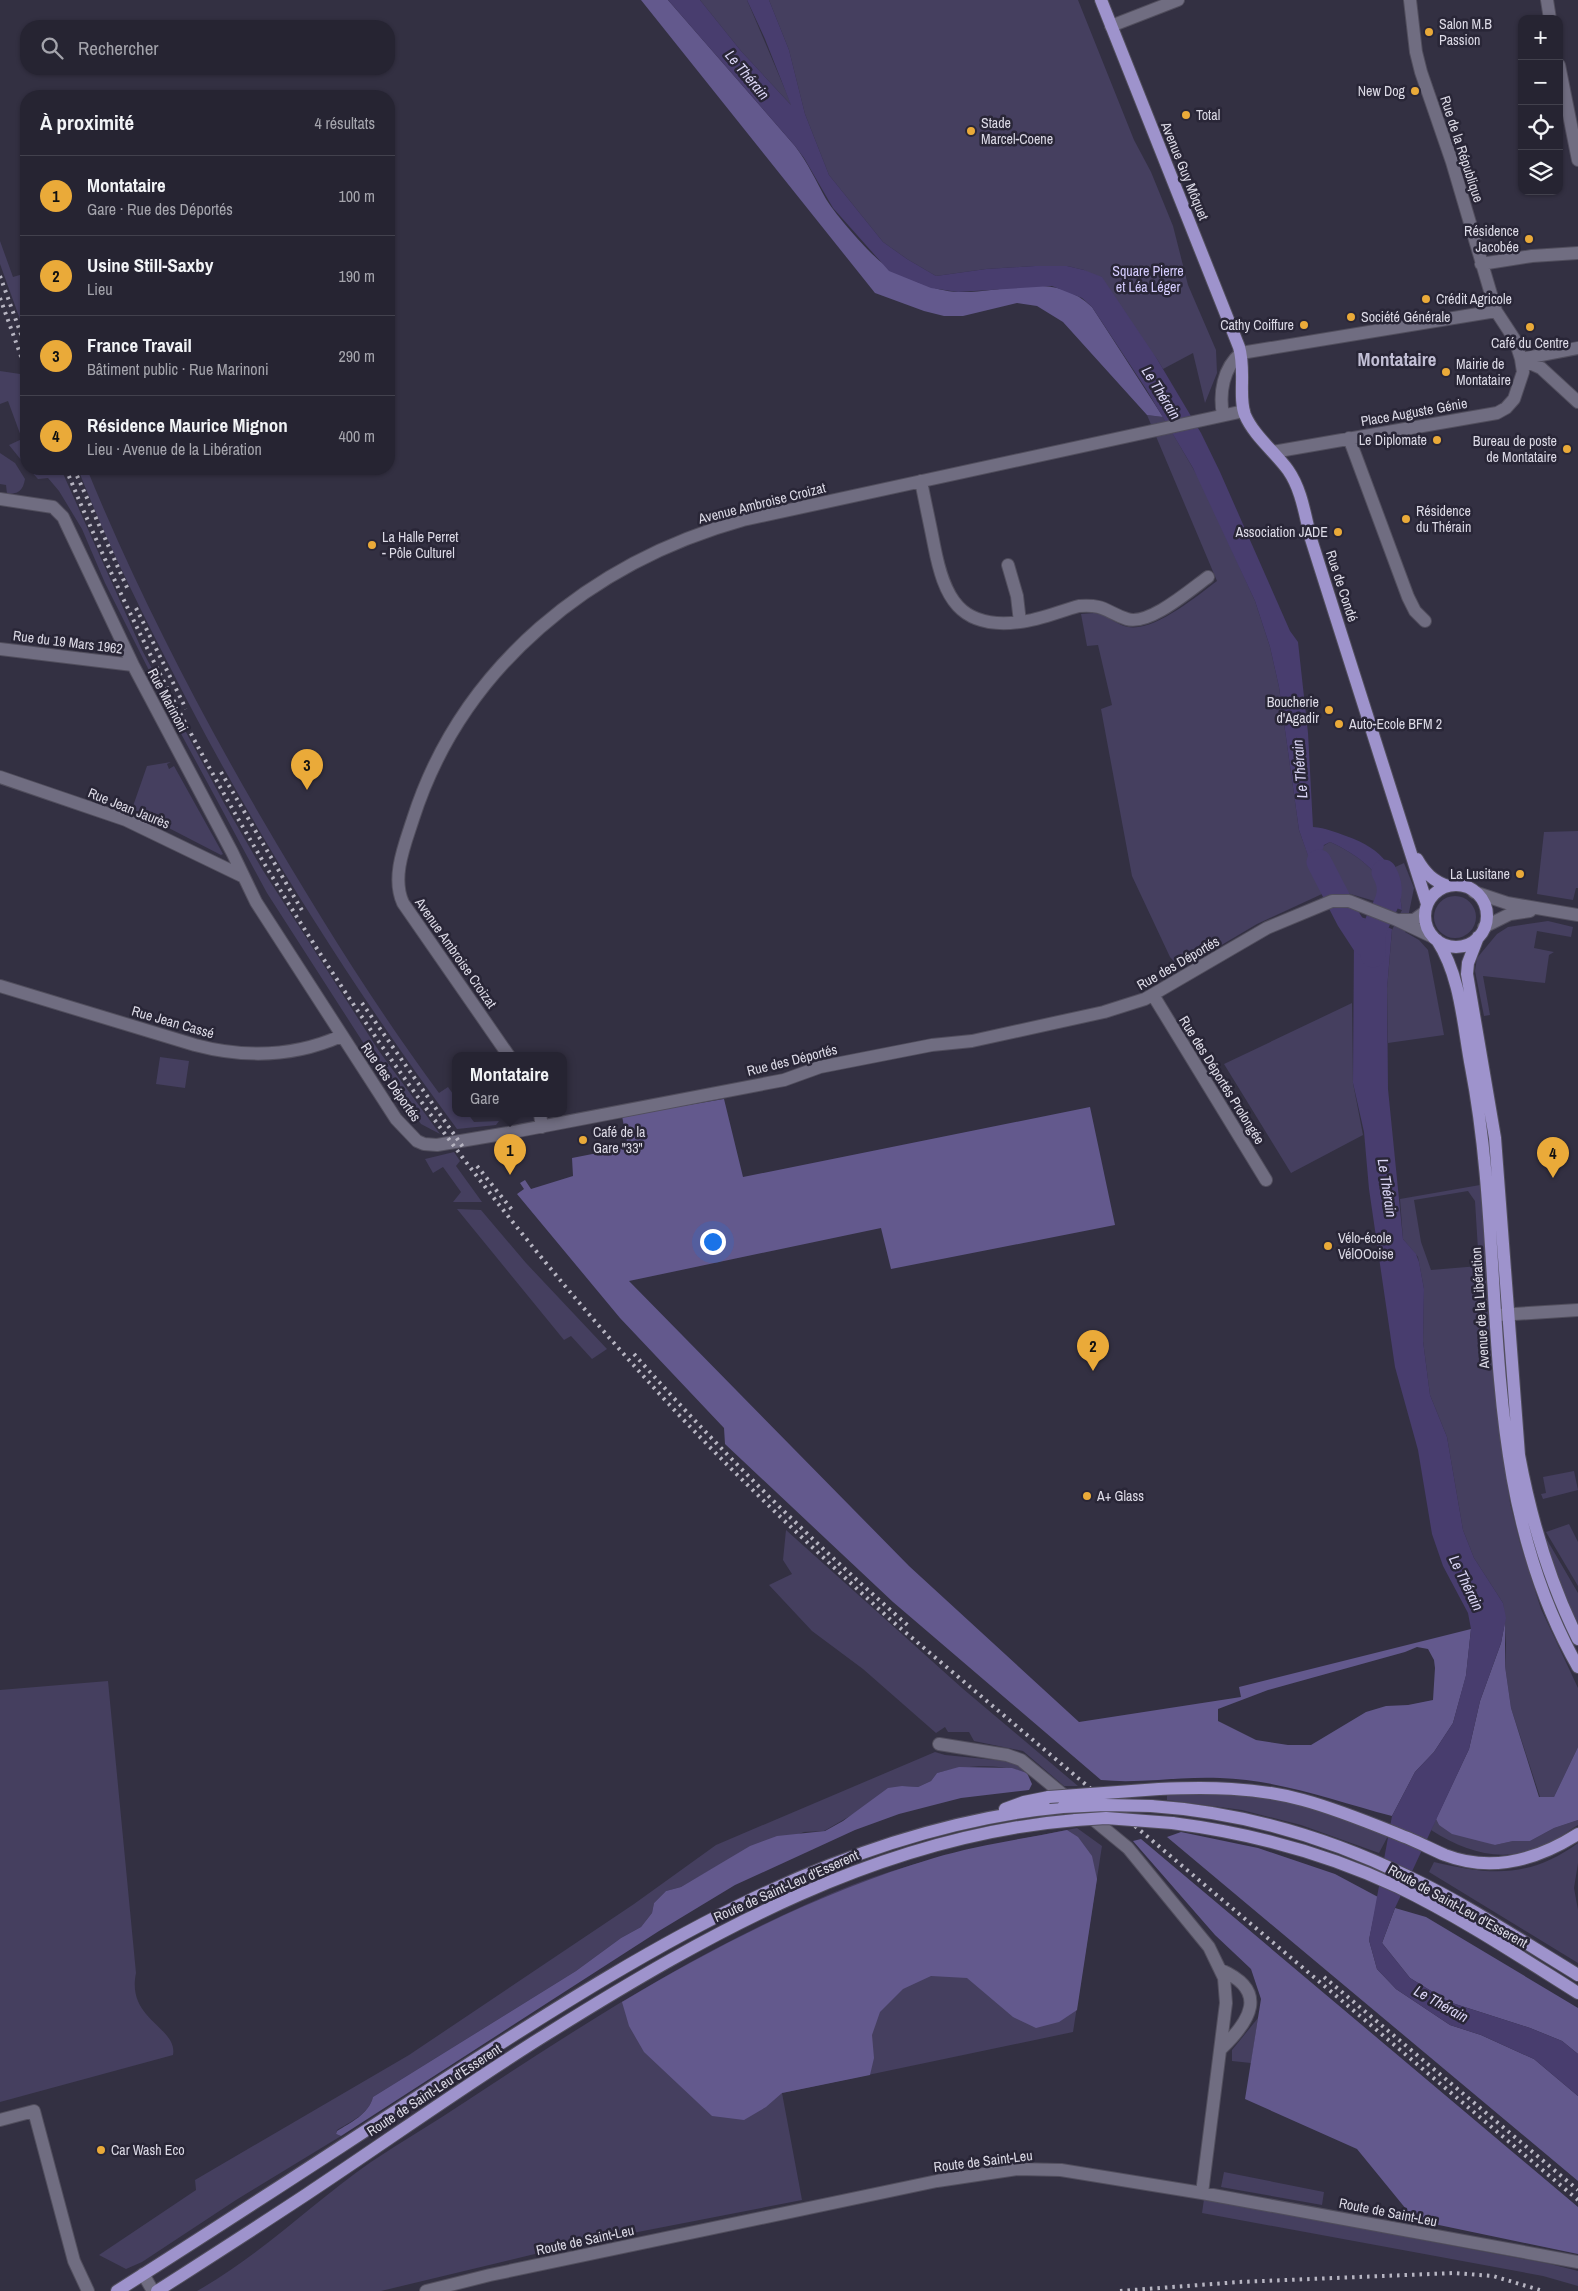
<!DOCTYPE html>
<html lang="fr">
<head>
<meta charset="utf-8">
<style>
	:root { --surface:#262432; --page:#32303e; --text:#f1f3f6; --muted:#a4a4ac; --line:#42414d; --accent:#eaaa39 }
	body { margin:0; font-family:"Archivo Narrow",sans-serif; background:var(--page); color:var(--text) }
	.controls { position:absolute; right:15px; top:15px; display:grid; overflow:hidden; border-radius:10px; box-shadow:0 1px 4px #0004 }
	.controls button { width:45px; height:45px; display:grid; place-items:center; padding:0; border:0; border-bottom:1px solid var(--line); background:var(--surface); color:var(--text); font:25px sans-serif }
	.you { position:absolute; left:712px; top:1241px; width:18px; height:18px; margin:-12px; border:4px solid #fff; border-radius:50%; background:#1a73e8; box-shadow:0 0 0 8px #1a73e833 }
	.badge { display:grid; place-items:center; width:32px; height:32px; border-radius:50%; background:var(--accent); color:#111; font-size:16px; font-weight:700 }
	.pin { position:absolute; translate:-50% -41px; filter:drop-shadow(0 1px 2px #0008) }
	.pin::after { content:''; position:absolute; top:26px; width:18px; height:15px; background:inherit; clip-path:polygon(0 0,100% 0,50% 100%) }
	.popup { position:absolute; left:452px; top:1052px; width:115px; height:65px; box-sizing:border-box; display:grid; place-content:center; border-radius:10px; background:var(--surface); filter:drop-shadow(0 1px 4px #0005); font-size:16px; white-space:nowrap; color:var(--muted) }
	.popup b { font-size:19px; color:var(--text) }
	.popup::after { content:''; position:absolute; left:50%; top:100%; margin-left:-10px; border:10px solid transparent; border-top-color:var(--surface) }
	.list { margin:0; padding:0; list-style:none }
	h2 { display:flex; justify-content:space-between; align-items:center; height:65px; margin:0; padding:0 20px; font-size:21px }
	h2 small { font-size:16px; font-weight:400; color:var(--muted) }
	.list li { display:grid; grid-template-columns:32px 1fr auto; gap:15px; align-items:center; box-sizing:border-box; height:80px; padding:0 20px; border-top:1px solid var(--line) }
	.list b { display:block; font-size:19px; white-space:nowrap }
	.list p { margin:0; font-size:16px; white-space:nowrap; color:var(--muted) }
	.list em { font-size:16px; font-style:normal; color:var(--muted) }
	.icon { flex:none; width:28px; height:28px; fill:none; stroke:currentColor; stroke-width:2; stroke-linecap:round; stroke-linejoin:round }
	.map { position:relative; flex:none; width:1578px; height:2291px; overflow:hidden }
	.search { position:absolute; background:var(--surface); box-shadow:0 1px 4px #0004; left:20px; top:20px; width:375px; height:55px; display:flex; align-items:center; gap:12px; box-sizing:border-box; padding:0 18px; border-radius:20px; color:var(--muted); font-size:19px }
	.panel { position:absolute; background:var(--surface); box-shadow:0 1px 4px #0004; left:20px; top:90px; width:375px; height:385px; border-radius:20px }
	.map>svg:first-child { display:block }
</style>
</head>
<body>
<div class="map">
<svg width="1578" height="2291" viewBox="0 0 1578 2291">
	<rect width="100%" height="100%" fill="#333042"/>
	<path fill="#453f5f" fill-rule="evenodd" d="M700 0H747L792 106 741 51Z
		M769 0H1078L1134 140 1151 172 1173 226 1188 285 1216 350 1217 373 1205 403 1193 353 1163 369 1157 359 1084 270 1067 266H1035L986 269 936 276 907 259 883 242 829 175 805 114 789 50Z
		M0 241 13 277 23 274 20 296 26 313V336L0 264Z
		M0 371 20 374 26 388V466L9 445 22 439 8 401 0 404Z
		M1147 415 1163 417 1201 482 1255 601 1270 647 1279 687 1299 830 1322 894 1257 924 1181 969 1170 957 1132 876 1101 709 1112 705 1098 645 1087 646 1081 614C1087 614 1094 612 1100 614 1110 617 1117 625 1128 627 1154 632 1197 596 1217 581Z
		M0 453 15 463 25 479C23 491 18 494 7 494L6 485 0 484Z
		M29 469H61L142 650 224 803 262 869 379 1051 440 1134 421 1124 375 1061 267 893 179 730 105 583 82 529 59 491 48 478 38 479Z
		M78 469H87C136 589 196 705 261 817 316 911 374 1005 439 1093L448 1087 456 1098V1114H468L474 1122 499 1121 496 1125 457 1129C349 983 252 829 170 667 137 603 104 536 78 469Z
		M171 762 167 764 169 769 174 766 223 854 221 855 132 809 147 766Z
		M1578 831V888H1576L1573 900 1537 894 1544 832Z
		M1330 842C1348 850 1375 866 1382 886L1378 902 1340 891 1322 852V847Z
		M1404 863 1414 888 1405 932 1419 940 1428 950 1444 1035 1388 1043 1387 989 1392 930 1402 910 1400 896 1391 869Z
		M1434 917a21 21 0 1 1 42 0a21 21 0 1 1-42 0Z
		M1548 921 1573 927 1571 937 1537 931 1534 948 1554 952 1549 955 1545 983 1483 976 1490 1015 1484 1016 1475 971 1477 958 1497 934 1508 927Z
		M1352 1003 1353 1083 1363 1135 1291 1173 1224 1064Z
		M160 1057 189 1061 185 1088 156 1084Z
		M454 1152 460 1161 456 1166 482 1202H453L461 1192 443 1167 433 1173 425 1159Z
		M1480 1185 1496 1385 1510 1503 1520 1543 1541 1609 1578 1688V1747L1554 1797H1540L1511 1708 1505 1666 1506 1644 1503 1603 1474 1558 1463 1530 1447 1437 1430 1395 1423 1341 1424 1289 1418 1257 1403 1239 1400 1199ZM1468 1191 1475 1201 1479 1266 1431 1270 1421 1242 1414 1200Z
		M457 1209 481 1210 526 1263 607 1349 592 1359 571 1336 564 1340Z
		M1574 1471 1578 1490 1543 1499 1541 1494 1546 1493 1543 1477Z
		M1569 1524 1578 1542V1586L1546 1532Z
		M786 1530 962 1688 1078 1786H1064L1023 1751 974 1741 969 1732H948L945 1727 936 1733 863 1669 812 1631 769 1585 792 1574 783 1560Z
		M1543 1533 1578 1593V1631L1564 1600Z
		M108 1681 136 1973C126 2020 178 2027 173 2055L0 2102V1690Z
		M935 1752 945 1755 1015 1762 1027 1773C999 1763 965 1765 937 1773L931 1781 918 1787 902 1786 824 1831 804 1832 719 1865 681 1887 666 1891 654 1903 652 1913 641 1927 621 1938 576 1971 373 2097C369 2114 350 2122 337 2130L336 2134 341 2136 236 2200 142 2262 126 2269 99 2255 196 2190 195 2180 409 2055 634 1904 716 1845Z
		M1167 1794C1214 1794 1260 1793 1305 1805 1333 1813 1361 1826 1388 1836L1379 1853 1301 1825 1242 1810 1167 1800Z
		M1436 1819 1439 1825 1495 1845 1513 1841H1530L1554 1828 1578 1820V1825C1568 1831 1559 1839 1548 1844 1505 1864 1469 1854 1431 1830Z
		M1077 1828 1102 1846 1073 2032 782 2093 802 2200 576 2244 381 2291H197C261 2255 312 2203 371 2162 402 2141 434 2123 465 2102 589 2020 714 1940 852 1885 925 1857 1001 1843 1077 1828Z
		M1578 1843V1863L1574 1888 1578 1910V1963L1429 1872 1434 1862C1489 1875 1529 1879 1578 1843Z
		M1258 2018 1251 2063 1232 2061V2050Z
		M1224 2172 1324 2192 1322 2205 1221 2187Z
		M1204 2199 1550 2264 1578 2271V2286L1543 2276 1202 2213Z"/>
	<path fill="#63598d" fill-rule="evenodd" d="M641 0H668L795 146C808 163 816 181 826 199 835 214 867 251 881 262 898 275 936 292 958 292 1006 294 1051 269 1092 307L1163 417 1147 415 1063 322 1037 306 1017 303 963 316H944L924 311 875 293Z
		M724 1099 743 1177 1090 1107 1115 1225 891 1269 881 1228 629 1281 909 1566 1079 1722 1241 1697 1239 1687 1471 1629 1466 1676 1453 1723 1434 1752 1415 1772 1392 1816C1335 1801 1280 1780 1220 1778 1180 1776 1141 1784 1101 1780L893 1602 725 1444 724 1428 620 1318 517 1194 524 1189 520 1183 525 1180 531 1189 573 1176 572 1158 628 1147 622 1116ZM1417 1647 1428 1649 1434 1660 1435 1668 1433 1700 1408 1705 1386 1706 1366 1712 1311 1745H1288L1256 1740 1218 1721V1709L1268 1690 1405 1652Z
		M1505 1622V1666L1511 1708 1539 1797H1554L1578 1747V1820L1554 1828 1530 1841H1513L1495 1845 1452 1834 1439 1825 1436 1819 1469 1749 1480 1701 1501 1643Z
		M959 1767 1012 1768 1027 1773 1032 1784 1029 1790 961 1798 899 1814 855 1830 735 1885 659 1931 341 2136 336 2134 337 2131C350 2123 369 2114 373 2097L576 1971 621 1938 641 1927 652 1913 654 1903 666 1891 681 1887 750 1846 777 1836 825 1831 843 1821 888 1788 902 1786 918 1787 931 1781 937 1773Z
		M1067 1830 1078 1837 1092 1856 1097 1879 1077 2010 1059 2022 1036 2028 1013 2017 967 1978 931 1976 903 1989 880 2012 872 2035 874 2058 870 2075 782 2093 766 2107 744 2120 712 2116 644 2052 629 2026 622 2002C721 1943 823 1891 934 1858 977 1845 1023 1839 1067 1830Z
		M1181 1832 1258 1848 1335 1874 1378 1897 1369 1940 1377 1969 1396 1989 1450 2025 1481 2035 1534 2059 1578 2096V2181L1167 1837Z
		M1141 1839 1578 2207V2254L1415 2220 1357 2149 1245 2099 1261 1999 1251 1969 1215 1935 1133 1841Z
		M1395 1908 1426 1917 1578 2008V2054L1562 2041 1530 2028 1449 2002 1410 1978 1382 1943Z"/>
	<path fill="#483d6e" d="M668 0H700L741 51 791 105 765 39 747 0H769L789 50 805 114 829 175 883 242 907 259 936 276 986 269 1035 266H1067L1084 270 1102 277 1157 359 1201 433 1220 472 1290 631 1298 642 1308 733 1313 827C1326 828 1335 832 1346 836 1384 849 1398 870 1402 910L1378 902 1382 886C1375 866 1348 850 1330 842L1324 845 1322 852 1340 891 1322 894 1319 887 1299 830 1279 687 1270 647 1255 601 1193 468 1146 389 1092 307 1082 298 1052 286 958 292 931 288 889 271 833 208 804 158 795 146Z
		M1335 911 1364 918 1392 929 1387 989 1388 1089 1403 1239 1416 1254 1419 1262 1424 1289 1423 1341 1430 1395 1447 1437 1463 1530 1474 1558 1503 1603 1506 1618 1501 1643 1480 1701 1469 1749 1395 1908 1382 1943 1410 1978 1449 2002 1530 2028 1562 2041 1578 2054V2096L1534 2059 1481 2035 1450 2025 1396 1989 1377 1969 1369 1940 1392 1816 1415 1772 1434 1752 1453 1723 1466 1675 1471 1629 1468 1613 1443 1566 1432 1534 1418 1450 1395 1367 1369 1189 1364 1132 1353 1083 1354 937Z"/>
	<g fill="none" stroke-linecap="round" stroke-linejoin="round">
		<path stroke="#483d6e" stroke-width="25" d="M1319 862 1349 920 1364 943
			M1373 955C1373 949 1372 941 1373 935 1378 911 1399 898 1384 872"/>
		<defs>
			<path id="minor" d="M1547 0 1550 19
				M1111 26 1178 0
				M1559 65 1578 160
				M1481 264 1532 256 1578 253
				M1521 359 1541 368 1578 402
				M1521 359 1578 348
				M1223 415C1219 393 1223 368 1241 353L1496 311
				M1349 438 1408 597 1415 611 1425 621
				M1273 452 1497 413 1506 408 1514 399 1523 372 1521 359 1515 340 1496 311 1452 162 1421 72 1416 52 1410 0
				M921 481C925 502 930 524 934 545 944 597 959 630 1020 622 1040 620 1060 611 1079 606 1105 604 1106 612 1127 619 1149 626 1190 590 1208 577
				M0 499 53 507 63 517 133 665 232 852 256 902 396 1119 417 1141 424 1144 437 1145 508 1133 784 1080 820 1067 932 1045 972 1041 1104 1012 1145 999 1267 928 1332 901H1349L1397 920 1433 937
				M1008 565 1017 596 1020 622
				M0 649 133 665
				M0 777 126 820 242 876
				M1474 892 1507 903 1578 915
				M1400 920H1414L1425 912
				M1484 927 1510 914 1530 911
				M0 986 195 1045C244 1058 294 1057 341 1036
				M1153 995 1266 1180
				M509 1056 403 903C391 877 405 844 413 819 462 666 592 562 743 520L1244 411
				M540 1114 542 1127
				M1498 1315 1578 1310
				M939 1744 1007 1755 1021 1760 1128 1848 1209 1947 1224 1978 1226 2003 1202 2193
				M1221 1970C1269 1991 1250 2021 1222 2048
				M0 2120 34 2111 74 2261 88 2291
				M143 2274 153 2291
				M426 2291 490 2275 937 2181 1017 2169 1061 2170 1202 2193 1578 2262"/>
			<path id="major" d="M1101 0 1239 347C1246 370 1238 397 1245 415 1254 436 1275 452 1288 470 1302 490 1305 516 1311 539L1427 904
				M1417 859C1425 873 1433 881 1448 886
				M1425 916a31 31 0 1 1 62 0a31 31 0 1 1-62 0Z
				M1478 937 1468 963 1467 974 1495 1138 1519 1455C1531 1519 1549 1581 1578 1639
				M1437 940C1461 977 1463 1025 1471 1067 1510 1268 1472 1481 1578 1667
				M1159 1789C1207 1787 1256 1787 1303 1800 1340 1810 1375 1825 1410 1839 1422 1844 1433 1850 1445 1855 1492 1873 1537 1860 1578 1834
				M1151 1806C1239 1812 1327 1837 1407 1876 1466 1904 1522 1941 1578 1975
				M1005 1809 1024 1802 1049 1797
				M1172 1823C1250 1833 1326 1853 1398 1887 1460 1917 1519 1956 1578 1993
				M117 2291C236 2216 352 2139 470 2063 653 1946 842 1828 1063 1807
				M157 2291C207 2259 257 2227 307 2194 387 2141 465 2085 547 2034 710 1932 880 1836 1076 1820"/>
		</defs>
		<use href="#minor" stroke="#514e5d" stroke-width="14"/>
		<use href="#major" stroke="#514e5d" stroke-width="14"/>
		<use href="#minor" stroke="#706d81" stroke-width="12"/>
		<use href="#major" stroke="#9e93cc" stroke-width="12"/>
		<path stroke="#b7b5c2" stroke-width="4" stroke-dasharray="2.5 5" stroke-linecap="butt" d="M0 276 26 348
			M0 298 26 370
			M66 469C204 803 404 1111 646 1379 723 1465 807 1543 892 1621L1578 2200
			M74 469 129 592
			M136 608 186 709
			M221 772 303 912
			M362 1003 465 1150
			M477 1166 513 1211
			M634 1354C720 1451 813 1543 911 1628
			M1324 1977 1578 2190
			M1120 2291 1239 2282 1454 2273 1493 2276 1543 2291"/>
		<defs>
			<path id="major-bridge" d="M1049 1797 1159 1789
				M1063 1807 1105 1805 1151 1806
				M1076 1820 1106 1818 1172 1823"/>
		</defs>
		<use href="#major-bridge" stroke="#514e5d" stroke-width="14" stroke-linecap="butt"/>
		<use href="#major-bridge" stroke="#9e93cc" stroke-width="12"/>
	</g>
	<g fill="#eaaa39" stroke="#292637" stroke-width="2">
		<circle cx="1429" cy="32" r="5"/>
		<circle cx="1415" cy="91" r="5"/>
		<circle cx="1186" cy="115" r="5"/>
		<circle cx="971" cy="131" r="5"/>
		<circle cx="1529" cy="239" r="5"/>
		<circle cx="1426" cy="299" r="5"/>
		<circle cx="1351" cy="317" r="5"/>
		<circle cx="1304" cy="325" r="5"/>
		<circle cx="1530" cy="327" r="5"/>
		<circle cx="1446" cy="372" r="5"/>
		<circle cx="1437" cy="440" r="5"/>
		<circle cx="1567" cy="449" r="5"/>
		<circle cx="1406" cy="519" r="5"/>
		<circle cx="1338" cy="532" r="5"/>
		<circle cx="372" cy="545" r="5"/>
		<circle cx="1329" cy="710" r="5"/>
		<circle cx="1339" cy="724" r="5"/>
		<circle cx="1520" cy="874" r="5"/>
		<circle cx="583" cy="1140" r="5"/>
		<circle cx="1328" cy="1246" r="5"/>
		<circle cx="1087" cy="1496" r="5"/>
		<circle cx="101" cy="2150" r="5"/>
	</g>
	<g text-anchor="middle" stroke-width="5" stroke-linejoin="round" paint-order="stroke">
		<g font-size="14" fill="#dcdae6" stroke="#292637" text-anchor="start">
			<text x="1439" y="29">Salon M.B<tspan x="1439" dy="16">Passion</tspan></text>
			<text x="1405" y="96" text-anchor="end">New Dog</text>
			<text x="1196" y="120">Total</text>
			<text x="981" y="128">Stade<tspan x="981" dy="16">Marcel-Coene</tspan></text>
			<text x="1519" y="236" text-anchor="end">Résidence<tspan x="1519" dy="16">Jacobée</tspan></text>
			<text x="1436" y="304">Crédit Agricole</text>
			<text x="1361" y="322">Société Générale</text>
			<text x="1294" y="330" text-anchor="end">Cathy Coiffure</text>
			<text x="1530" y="348" text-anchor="middle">Café du Centre</text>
			<text x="1456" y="369">Mairie de<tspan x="1456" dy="16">Montataire</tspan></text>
			<text x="1427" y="445" text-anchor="end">Le Diplomate</text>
			<text x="1557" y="446" text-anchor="end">Bureau de poste<tspan x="1557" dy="16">de Montataire</tspan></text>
			<text x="1416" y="516">Résidence<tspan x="1416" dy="16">du Thérain</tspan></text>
			<text x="1328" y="537" text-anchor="end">Association JADE</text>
			<text x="382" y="542">La Halle Perret<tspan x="382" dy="16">- Pôle Culturel</tspan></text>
			<text x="1319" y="707" text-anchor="end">Boucherie<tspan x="1319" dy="16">d'Agadir</tspan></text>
			<text x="1349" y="729">Auto-Ecole BFM 2</text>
			<text x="1510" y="879" text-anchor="end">La Lusitane</text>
			<text x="593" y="1137">Café de la<tspan x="593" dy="16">Gare "33"</tspan></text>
			<text x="1338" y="1243">Vélo-école<tspan x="1338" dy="16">VélOOoise</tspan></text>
			<text x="1097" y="1501">A+ Glass</text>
			<text x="111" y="2155">Car Wash Eco</text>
		</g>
		<g font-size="14" fill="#dcdae6" stroke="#292637">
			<text transform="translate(1462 149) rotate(72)" y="5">Rue de la République</text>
			<text transform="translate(1185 171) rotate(68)" y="5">Avenue Guy Môquet</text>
			<text transform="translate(1414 412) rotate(-10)" y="5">Place Auguste Génie</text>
			<text transform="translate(762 503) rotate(-14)" y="5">Avenue Ambroise Croizat</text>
			<text transform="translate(1342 586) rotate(72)" y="5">Rue de Condé</text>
			<text transform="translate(68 642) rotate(7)" y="5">Rue du 19 Mars 1962</text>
			<text transform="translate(168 700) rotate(62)" y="5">Rue Marinoni</text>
			<text transform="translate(129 808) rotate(22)" y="5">Rue Jean Jaurès</text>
			<text transform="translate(456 953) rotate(55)" y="5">Avenue Ambroise Croizat</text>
			<text transform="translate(1178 963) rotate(-30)" y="5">Rue des Déportés</text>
			<text transform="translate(173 1022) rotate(16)" y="5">Rue Jean Cassé</text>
			<text transform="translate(792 1060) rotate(-14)" y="5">Rue des Déportés</text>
			<text transform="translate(1222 1080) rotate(58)" y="5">Rue des Déportés Prolongée</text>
			<text transform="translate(391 1082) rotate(55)" y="5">Rue des Déportés</text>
			<text transform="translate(1480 1308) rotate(-94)" y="5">Avenue de la Libération</text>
			<text transform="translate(786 1886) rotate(-24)" y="5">Route de Saint-Leu d'Esserent</text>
			<text transform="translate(1458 1906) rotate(29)" y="5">Route de Saint-Leu d'Esserent</text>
			<text transform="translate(434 2090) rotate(-33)" y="5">Route de Saint-Leu d'Esserent</text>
			<text transform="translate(983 2161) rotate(-7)" y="5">Route de Saint-Leu</text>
			<text transform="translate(1388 2212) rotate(11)" y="5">Route de Saint-Leu</text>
			<text transform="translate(585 2240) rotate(-12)" y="5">Route de Saint-Leu</text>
		</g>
		<g font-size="14" fill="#d4ccfd" stroke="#292637">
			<text x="1148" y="276">Square Pierre<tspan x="1148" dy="16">et Léa Léger</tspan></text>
		</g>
		<g font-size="15" font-style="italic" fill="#dad5f5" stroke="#292637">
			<text transform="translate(747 75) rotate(50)" y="5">Le Thérain</text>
			<text transform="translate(1161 393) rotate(58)" y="5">Le Thérain</text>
			<text transform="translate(1300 769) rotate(-95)" y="5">Le Thérain</text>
			<text transform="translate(1387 1188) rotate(81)" y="5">Le Thérain</text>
			<text transform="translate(1466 1583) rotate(64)" y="5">Le Thérain</text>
			<text transform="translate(1441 2004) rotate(29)" y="5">Le Thérain</text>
		</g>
		<g font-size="19" font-weight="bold" fill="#c2bfd5" stroke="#292637">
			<text x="1397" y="366">Montataire</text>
		</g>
	</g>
</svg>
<div class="controls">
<button>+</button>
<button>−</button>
<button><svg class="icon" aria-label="locate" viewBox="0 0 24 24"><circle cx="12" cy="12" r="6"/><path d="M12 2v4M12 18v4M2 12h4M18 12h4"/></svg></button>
<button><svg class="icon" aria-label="layers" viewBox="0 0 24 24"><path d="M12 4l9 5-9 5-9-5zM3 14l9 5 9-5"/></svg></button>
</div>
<div class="you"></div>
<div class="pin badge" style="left:510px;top:1175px">1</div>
<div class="popup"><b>Montataire</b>Gare</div>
<div class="pin badge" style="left:1093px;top:1371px">2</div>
<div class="pin badge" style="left:307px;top:790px">3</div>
<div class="pin badge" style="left:1553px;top:1178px">4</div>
<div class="search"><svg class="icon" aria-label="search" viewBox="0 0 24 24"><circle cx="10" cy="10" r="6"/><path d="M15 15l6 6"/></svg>Rechercher</div>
<section class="panel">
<h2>À proximité<small>4 résultats</small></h2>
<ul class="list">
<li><span class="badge">1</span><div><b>Montataire</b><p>Gare · Rue des Déportés</p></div><em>100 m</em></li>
<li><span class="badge">2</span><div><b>Usine Still-Saxby</b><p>Lieu</p></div><em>190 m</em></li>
<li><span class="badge">3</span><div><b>France Travail</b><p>Bâtiment public · Rue Marinoni</p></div><em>290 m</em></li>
<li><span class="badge">4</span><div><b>Résidence Maurice Mignon</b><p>Lieu · Avenue de la Libération</p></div><em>400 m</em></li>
</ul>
</section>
</div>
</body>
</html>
